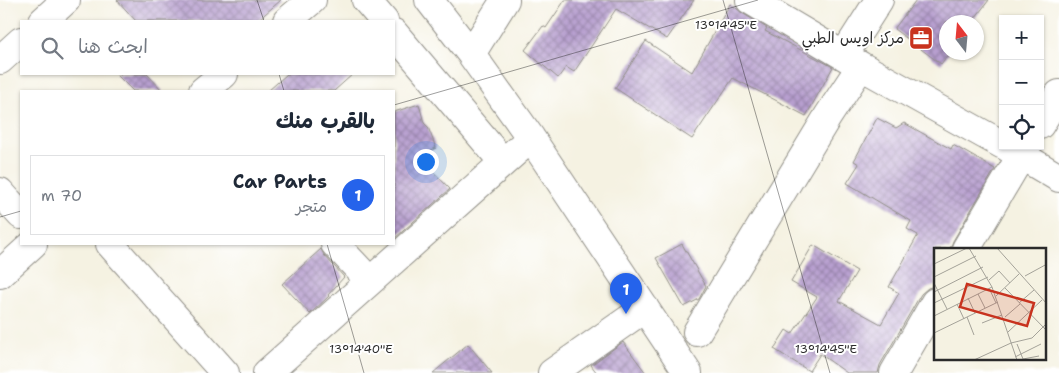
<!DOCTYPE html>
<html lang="ar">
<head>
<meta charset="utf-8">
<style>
	:root { --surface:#fff; --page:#f6f6f7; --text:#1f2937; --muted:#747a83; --line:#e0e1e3; --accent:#2563eb }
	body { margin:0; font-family:"Shantell Sans","Playpen Sans Arabic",sans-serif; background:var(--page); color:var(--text); direction:rtl }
	.controls { position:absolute; right:15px; top:15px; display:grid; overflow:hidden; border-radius:0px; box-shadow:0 1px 4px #0004 }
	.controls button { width:45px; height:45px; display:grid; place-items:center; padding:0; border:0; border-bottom:1px solid var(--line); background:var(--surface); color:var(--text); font:25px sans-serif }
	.compass { position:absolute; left:939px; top:15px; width:45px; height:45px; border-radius:50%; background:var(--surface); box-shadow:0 1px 4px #0004; rotate:344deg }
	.you { position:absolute; left:425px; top:161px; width:18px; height:18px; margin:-12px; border:4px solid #fff; border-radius:50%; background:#1a73e8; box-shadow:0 0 0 8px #1a73e833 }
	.badge { display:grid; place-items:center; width:32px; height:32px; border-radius:50%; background:var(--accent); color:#fff; font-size:16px; font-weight:700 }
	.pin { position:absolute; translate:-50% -41px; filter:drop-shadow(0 1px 2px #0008) }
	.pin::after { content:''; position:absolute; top:26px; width:18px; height:15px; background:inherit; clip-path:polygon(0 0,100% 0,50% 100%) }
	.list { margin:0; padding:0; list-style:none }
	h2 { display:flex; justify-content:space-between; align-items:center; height:65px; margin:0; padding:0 20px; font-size:21px }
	h2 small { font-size:16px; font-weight:400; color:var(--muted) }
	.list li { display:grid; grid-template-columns:32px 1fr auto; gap:15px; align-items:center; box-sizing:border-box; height:80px; margin:0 10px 10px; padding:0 10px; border:1px solid var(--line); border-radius:0px }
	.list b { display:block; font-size:19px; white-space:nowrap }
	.list p { margin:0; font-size:16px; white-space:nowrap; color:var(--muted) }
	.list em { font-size:16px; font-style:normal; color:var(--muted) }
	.icon { flex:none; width:28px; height:28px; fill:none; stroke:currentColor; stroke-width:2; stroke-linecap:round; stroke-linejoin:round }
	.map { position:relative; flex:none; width:1059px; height:373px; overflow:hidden; direction:ltr }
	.search { position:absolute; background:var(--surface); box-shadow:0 1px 4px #0004; left:20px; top:20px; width:375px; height:55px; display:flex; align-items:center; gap:12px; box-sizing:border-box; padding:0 18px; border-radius:0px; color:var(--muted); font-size:19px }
	.panel { position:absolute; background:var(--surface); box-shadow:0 1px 4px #0004; left:20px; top:90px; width:375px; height:155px; border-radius:0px; direction:rtl }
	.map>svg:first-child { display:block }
</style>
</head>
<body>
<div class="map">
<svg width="1059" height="373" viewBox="0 0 1059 373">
	<defs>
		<pattern id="building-cross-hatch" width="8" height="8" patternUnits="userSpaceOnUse" patternTransform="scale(1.25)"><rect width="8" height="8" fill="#b79fcf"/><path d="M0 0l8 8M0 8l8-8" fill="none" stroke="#9582a8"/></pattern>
	</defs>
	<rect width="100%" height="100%" fill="#fff"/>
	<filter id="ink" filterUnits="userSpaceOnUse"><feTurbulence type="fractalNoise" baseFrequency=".02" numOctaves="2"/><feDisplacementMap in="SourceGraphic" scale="10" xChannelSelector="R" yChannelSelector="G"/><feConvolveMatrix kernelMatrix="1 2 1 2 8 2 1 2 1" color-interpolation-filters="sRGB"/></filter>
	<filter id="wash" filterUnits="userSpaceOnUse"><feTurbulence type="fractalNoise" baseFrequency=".0096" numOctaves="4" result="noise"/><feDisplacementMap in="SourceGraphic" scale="20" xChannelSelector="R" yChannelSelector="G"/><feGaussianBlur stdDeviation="1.12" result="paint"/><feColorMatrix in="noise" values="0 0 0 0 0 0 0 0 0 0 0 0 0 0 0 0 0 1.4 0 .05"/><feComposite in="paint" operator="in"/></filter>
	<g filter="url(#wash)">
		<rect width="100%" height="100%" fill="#f5f2e2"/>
		<g id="blocks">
			<path fill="url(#building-cross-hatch)" d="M117 0H281L257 21H136Z
				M565 0H694L667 39 616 9 574 72 566 67 558 78 525 50 543 26 546 28Z
				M916 0H989L972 22H946V52H950L941 64 894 29Z
				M730 4 736 8 742 13 767 28 765 31 833 67 806 116 733 78 692 139 615 88 646 41 692 72Z
				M116 74H147L163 91H133Z
				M287 74H353L334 91H268Z
				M419 104 424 123 428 127 436 148 418 156 450 189 394 239V112Z
				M877 118 896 128 904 123 951 149 953 145 995 169 953 241 950 249H935V286L928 288 921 294 880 365 878 373H847L820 354 809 371 774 349 786 330 792 334 817 297 791 282 813 245 857 271 839 301 881 324 899 293 889 287 918 235 907 229 911 221 847 183 859 164 854 161Z
				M682 244 706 286 699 299 684 307 656 258Z
				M321 249 324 255 344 277 328 295 329 296 310 314 282 284Z
				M623 342 646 373H597L591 365Z
				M468 344 492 373H433Z"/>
		</g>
	</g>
	<g filter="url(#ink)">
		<use href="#blocks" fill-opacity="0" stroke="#908e86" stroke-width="1"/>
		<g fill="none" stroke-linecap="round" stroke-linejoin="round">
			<defs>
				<path id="minor" d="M366 0 384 21
					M429 0 471 54 531 138 688 373
					M750 0 861 66 1003 145
					M43 21 66 0
					M287 21 312 0
					M394 33 503 162
					M471 54 505 0
					M844 55 879 0
					M0 60 21 41
					M203 91 224 74
					M1040 125 1059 94
					M1007 147 1059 178
					M0 192 21 215
					M110 244 225 373
					M335 244 370 281
					M966 249 1027 146
					M0 274 33 244
					M697 332 828 116 861 66
					M267 373 531 138
					M552 373 645 308
					M894 373 935 302"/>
			</defs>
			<use href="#minor" stroke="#908e86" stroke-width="30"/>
			<use href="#minor" stroke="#fff" stroke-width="28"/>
		</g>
	</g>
	<path fill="none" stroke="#2b2b2b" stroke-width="1" stroke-opacity="0.45" d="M257 0 264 21M723 0 830 373M279 74 284 91M394 105 758 0M0 217 21 211M327 244 364 373"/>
	<defs>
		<symbol id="office-square" viewBox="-11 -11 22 22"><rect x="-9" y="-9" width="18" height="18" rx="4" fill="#c8321e" stroke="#fff"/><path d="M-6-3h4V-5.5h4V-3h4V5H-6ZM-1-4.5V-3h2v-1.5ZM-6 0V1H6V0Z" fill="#fff"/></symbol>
	</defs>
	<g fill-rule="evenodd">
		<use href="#office-square" x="907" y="24" width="28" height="28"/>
	</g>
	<g text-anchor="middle" stroke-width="4" stroke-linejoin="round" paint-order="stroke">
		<g font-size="15" fill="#2b2b2b" stroke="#fff" text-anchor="end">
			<text x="904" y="43">مركز اويس الطبي</text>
		</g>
	</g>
	<g transform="translate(934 248)">
		<rect width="112" height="112" fill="#f5f2e2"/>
		<path fill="none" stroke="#a4a299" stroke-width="1" d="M35 0 58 39 83 112M63 0 113 56M0 16 33 0M91 28 113 16M0 29 42 8M55 32 65 23 76 35M0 35 13 61M55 40 62 55M71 40 113 83M0 44 49 19M44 46 51 60M62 48 85 26M34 50 41 65M0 55 54 29M85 55 100 42M23 56 30 71M0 68 58 39M33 69 40 87M71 69 86 56M48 75 68 67M74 84 108 52M0 85 64 54M83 96 89 111 105 108M81 109 107 96M40 112 77 95 98 90 113 75"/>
		<path fill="#c8321e" fill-opacity="0.15" stroke="#c8321e" stroke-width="2.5" d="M33 36 100 55 93 78 26 59Z"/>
		<rect width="112" height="112" fill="none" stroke="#2b2b2b" stroke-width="2.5"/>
	</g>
	<g font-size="12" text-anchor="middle" fill="#2b2b2b" stroke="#fff" stroke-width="4" stroke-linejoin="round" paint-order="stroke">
		<text x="726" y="29">13°14'45"E</text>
		<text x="361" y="353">13°14'40"E</text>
		<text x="826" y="353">13°14'45"E</text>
	</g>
</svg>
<div class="controls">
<button>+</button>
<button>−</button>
<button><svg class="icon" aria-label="locate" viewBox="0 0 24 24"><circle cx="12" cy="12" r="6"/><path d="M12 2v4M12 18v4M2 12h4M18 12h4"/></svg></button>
</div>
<svg class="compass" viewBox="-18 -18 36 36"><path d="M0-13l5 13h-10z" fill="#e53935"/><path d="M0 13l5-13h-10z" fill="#747a83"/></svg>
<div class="you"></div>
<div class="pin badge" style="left:626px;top:314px">1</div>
<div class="search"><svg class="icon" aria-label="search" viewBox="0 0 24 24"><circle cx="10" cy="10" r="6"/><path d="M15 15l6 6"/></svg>ابحث هنا</div>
<section class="panel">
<h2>بالقرب منك<small></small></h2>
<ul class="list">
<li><span class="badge">1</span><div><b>Car Parts</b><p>متجر</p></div><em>70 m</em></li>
</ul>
</section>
</div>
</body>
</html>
